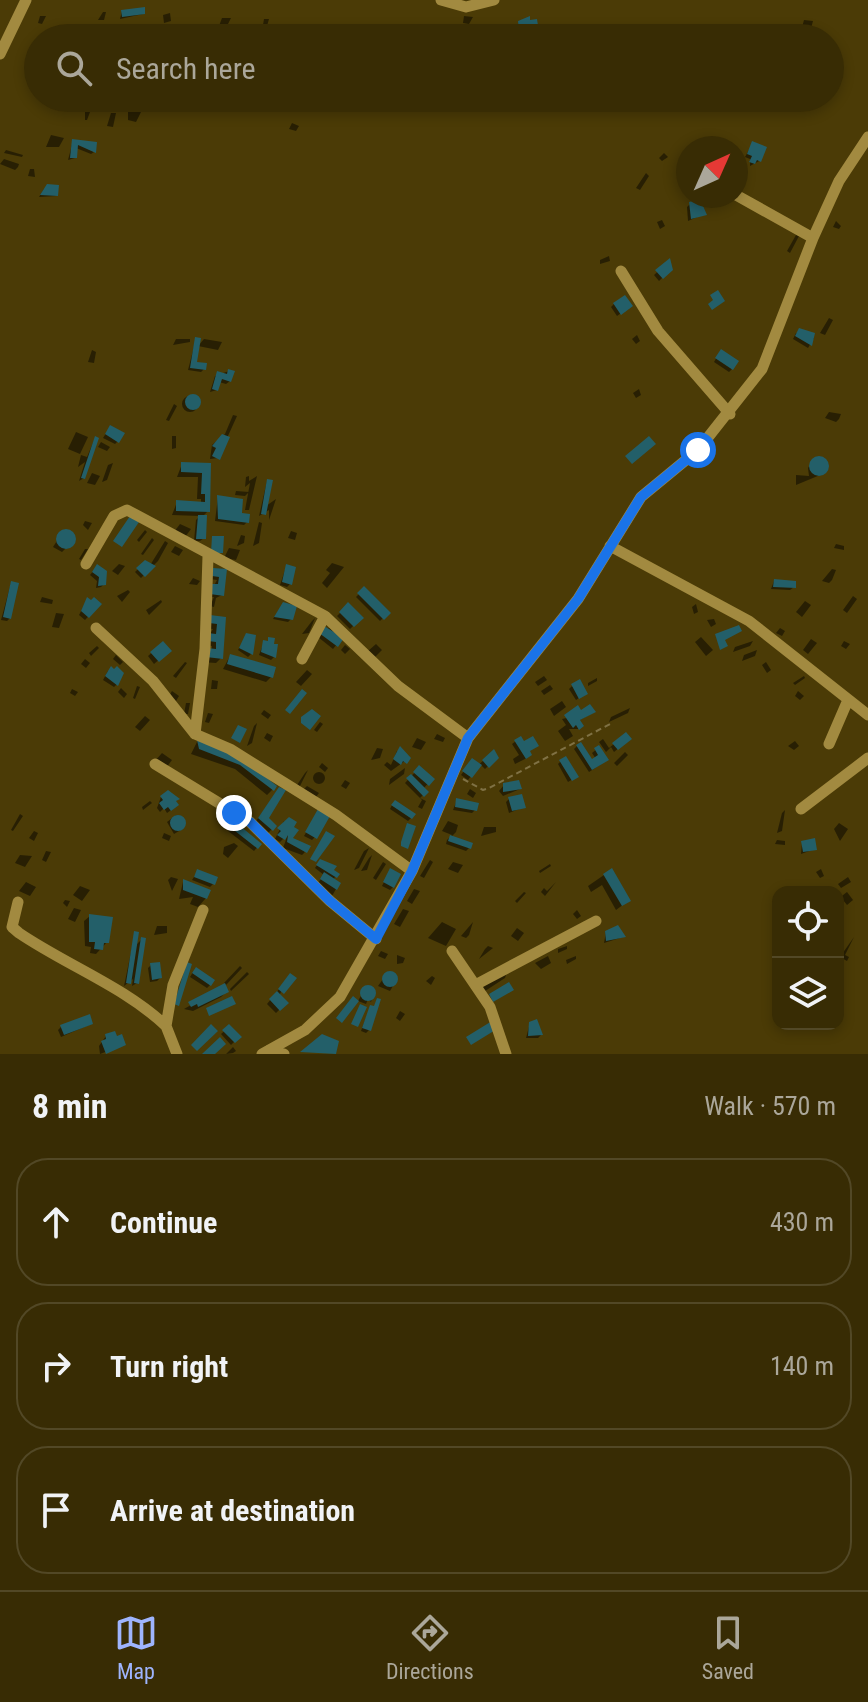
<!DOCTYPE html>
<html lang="en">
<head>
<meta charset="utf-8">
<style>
	:root { --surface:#382c04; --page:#3f340e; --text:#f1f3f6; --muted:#aba79a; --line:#524826; --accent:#9eb4fd }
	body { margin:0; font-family:"Roboto Condensed",sans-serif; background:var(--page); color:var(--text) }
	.controls { position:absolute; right:24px; bottom:24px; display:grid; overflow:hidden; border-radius:16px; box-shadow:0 4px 12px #0003 }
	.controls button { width:72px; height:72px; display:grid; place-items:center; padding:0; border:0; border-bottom:2px solid var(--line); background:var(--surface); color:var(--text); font:40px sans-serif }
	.compass { position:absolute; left:676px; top:136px; width:72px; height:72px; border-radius:50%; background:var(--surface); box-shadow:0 4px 12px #0003; rotate:45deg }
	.stop { position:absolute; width:24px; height:24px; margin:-18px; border:6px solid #1a73e8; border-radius:50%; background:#fff }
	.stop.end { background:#1a73e8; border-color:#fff; box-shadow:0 2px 8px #0008 }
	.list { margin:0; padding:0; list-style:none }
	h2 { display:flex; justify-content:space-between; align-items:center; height:104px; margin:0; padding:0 32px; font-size:34px }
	h2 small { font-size:26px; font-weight:400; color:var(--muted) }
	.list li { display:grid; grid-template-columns:52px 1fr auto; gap:24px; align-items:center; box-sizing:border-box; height:128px; margin:0 16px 16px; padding:0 16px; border:2px solid var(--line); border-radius:32px }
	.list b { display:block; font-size:30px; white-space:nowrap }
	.list em { font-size:26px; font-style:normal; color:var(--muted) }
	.icon { flex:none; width:44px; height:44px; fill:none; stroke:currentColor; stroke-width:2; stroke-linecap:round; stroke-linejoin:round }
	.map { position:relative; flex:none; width:868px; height:1054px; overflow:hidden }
	.search { position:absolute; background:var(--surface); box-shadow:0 4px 12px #0003; left:24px; right:24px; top:24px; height:88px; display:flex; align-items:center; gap:20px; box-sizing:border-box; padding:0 28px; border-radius:44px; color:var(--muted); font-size:30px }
	.sheet { height:536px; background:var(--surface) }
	nav { display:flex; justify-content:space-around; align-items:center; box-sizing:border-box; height:112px; border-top:2px solid var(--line); background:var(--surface); font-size:22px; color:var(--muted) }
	nav a { display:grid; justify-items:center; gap:4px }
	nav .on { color:var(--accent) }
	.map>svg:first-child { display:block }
</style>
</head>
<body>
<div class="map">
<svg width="868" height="1054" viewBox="0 0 868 1054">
	<rect width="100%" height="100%" fill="#4b3b06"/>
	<path fill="#0007" d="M122 11 143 14 120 19Z
		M103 12H106L104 20H98Z
		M170 13 171 21 164 23 163 15Z
		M40 16H46L42 24 38 23Z
		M464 16 473 17 469 24 463 23Z
		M222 18H231L226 28 219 26Z
		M264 19H269L267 26 263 25Z
		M804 20 813 21 810 32 801 31Z
		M535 21 534 34 530 30 518 31 519 23Z
		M193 25H203V31L193 28Z
		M138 26 136 32 132 34 131 28Z
		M302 98H310L303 111 295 108Z
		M85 111 90 112 87 120H85Z
		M128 111 141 112 136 122 128 120Z
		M111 113H116L113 127 107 126Z
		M292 123 299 126 296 131 289 129Z
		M51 135 64 138 59 147H46Z
		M73 141 94 152 91 154 76 148 75 158 68 160Z
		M753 143 759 161 750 166V159L745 157Z
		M6 150 23 155 22 157 4 153Z
		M664 153 668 157 662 161 659 158Z
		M4 159 19 164 18 167 15 170 0 164Z
		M30 169H34L35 177 28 176Z
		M646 173 649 176 640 190 636 188Z
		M44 189 57 196 39 197Z
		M690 204 704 214 688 221 687 207Z
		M662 220 665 226 660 229 657 222Z
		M836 221 841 226 839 229 833 227Z
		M796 235 799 236 790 253 787 251Z
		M609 256 610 261 600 264V260Z
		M669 261 671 269 659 281 654 275Z
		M614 304 627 309 617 316 611 307Z
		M829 318 833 320 825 335 820 333Z
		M796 333 813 335 814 338 808 348 793 339Z
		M637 335 640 341 636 344 632 339Z
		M176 339H190V342L173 345Z
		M196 339 198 346 204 339 222 342 218 350 198 346 195 363 204 369 201 372 188 370Z
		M92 350 96 352 94 363 88 362Z
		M718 355 732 369 729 372 714 362Z
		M229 371 230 381 226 384 219 382 217 390 210 392 215 376Z
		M639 389 641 395 636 398 633 393Z
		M182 404a8 8 0 1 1 16 0a8 8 0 1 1-16 0Z
		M174 404 177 406 169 421 166 420Z
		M829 412 841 414 839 419 836 422 825 418Z
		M233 415 237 416 218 458 210 459 212 445 225 434Z
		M108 430 118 441 115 444 103 438Z
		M76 432 88 437 80 454 68 449Z
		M172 436H176V448L172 449Z
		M95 438 84 478 79 481 85 462 78 467 81 455 87 457Z
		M101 442 110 447 107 451 98 447Z
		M814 458 826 460 825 473 796 485V475L809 476 808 468Z
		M113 463 107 480 102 482 108 465Z
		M182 464 209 465 208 511 202 517 204 538 200 541H194L196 520 200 516 172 515 177 502 201 503V499H197L198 477H177Z
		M92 473 100 476 95 485 87 483Z
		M249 476V481L257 476 249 510H245L250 483 245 487 246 477Z
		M267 481 266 506 276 499 269 520V510L259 516Z
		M236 491 249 492 245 496 235 495Z
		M218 497 247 522 244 525 215 521Z
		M85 521 92 523 88 530 83 525Z
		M259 522 262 523 259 543 253 546Z
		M180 524 191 529 185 537 174 532Z
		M64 530 74 540 62 552 53 547Z
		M145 530 147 532 139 542 137 540Z
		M291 531 297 533 295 540 288 538Z
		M241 535 245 536 244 543 237 546Z
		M152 538 154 540 143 555 141 554Z
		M165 541 168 543 158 561 141 578 135 572 145 562 149 567Z
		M836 544 844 546V550L834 548Z
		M175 546 183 550 179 556 171 552Z
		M229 548 240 550 236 560 224 558Z
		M85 549H88L81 560 79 559Z
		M332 563 344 567 327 588 322 583 330 573 326 570Z
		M119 564 125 566 118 575 112 571Z
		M286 567 290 584 287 587 280 585Z
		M832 569 836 570 832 580 829 583 822 581Z
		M94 570 104 584 101 587 96 588 97 581 90 575Z
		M225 571 222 595 216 598 214 607 210 606 214 597H208L217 580 210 579V573Z
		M193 578 200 581 197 585 189 584Z
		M774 581 794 587 790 590 771 589Z
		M11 583 10 618 7 621 1 620Z
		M364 589 388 613 380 621 356 597Z
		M128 590 130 592 122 602 117 596Z
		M853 596 857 599 847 613 843 610Z
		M42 597 53 600 52 604 40 602Z
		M87 600 99 605 85 620 79 615Z
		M161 600 162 602 149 615 146 610Z
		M805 601 811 605 802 617 796 612Z
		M696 604 698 612 694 614 692 607Z
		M348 605 361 618 350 629 337 616Z
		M280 608 291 619 288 622 273 619Z
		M56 613 64 614 59 628 52 627Z
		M315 618 309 633 302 634 312 621Z
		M224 619 221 658 216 663 202 662 212 651V646L203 645 213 629 205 628V622Z
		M714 619 716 624 711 627 707 620Z
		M329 628 342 638 333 649 318 637Z
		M780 628 785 631 782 636 776 633Z
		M247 635 251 654 248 657 238 650Z
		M701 637 713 650 706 656 695 642Z
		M811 639 817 643 808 654 803 650Z
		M753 641 750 646 733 652 735 647Z
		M844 641 850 644 846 649 841 646Z
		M264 642 274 657 271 660 259 655Z
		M163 643 169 651 154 664 148 656Z
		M376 644 382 650 374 658 368 651Z
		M345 645 350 649 345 654 341 650Z
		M97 646 99 648 91 656 89 653Z
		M757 650 755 656 742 661 744 655Z
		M116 655 123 662 120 665 113 659Z
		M230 656 271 677 266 682 223 669Z
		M85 659 90 663 86 668 81 664Z
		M185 662 187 663 176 678 173 676Z
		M766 662 771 670 767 673 762 665Z
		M307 670 312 674 301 686 296 682Z
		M108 671 117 684 114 687 103 680Z
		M544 676 547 680 538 686 535 682Z
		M804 676 805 678 795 685 793 683Z
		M597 678V681L588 686V683Z
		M212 680 218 681 217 689H211Z
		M550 685 553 689 544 695 541 691Z
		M137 686 140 687 135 699 133 698Z
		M572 686 582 696 576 700 569 689Z
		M121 688 127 694 124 698 118 692Z
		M72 689 78 692 75 696 70 693Z
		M172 691 179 696 176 701 169 696Z
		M798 691 804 696 800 700 795 696Z
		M562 701 566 707 554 716 550 709Z
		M186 703H190L188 714H184Z
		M630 708 628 713 609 722 611 717Z
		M264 710 271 715 268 719 261 714Z
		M594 712 578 721 579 729H569L573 736 565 741 558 731 566 725 562 719Z
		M208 713 213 714 209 723 205 722Z
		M145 716 150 720 140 731 135 727Z
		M320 722 323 724 317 732 314 730Z
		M257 723 252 743 247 746 254 726Z
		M267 733 273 736 270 742 264 738Z
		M437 734 445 738 443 742 434 739Z
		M417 738 426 742 421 750 412 747Z
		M603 739 609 748 614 744 626 742 614 752 611 747 606 752 599 742Z
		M516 741 528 751 527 758 515 764 513 759 519 755 512 744Z
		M795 741 799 746 794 750 788 746Z
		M197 742 243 762 274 786 272 790 267 795 235 769 191 754Z
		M577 746 591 762 596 759 592 753 598 748 603 763 589 772 574 749Z
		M377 748 383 749 380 758 371 760Z
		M397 751 409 758 391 771 384 765 387 762 391 765Z
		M625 752 628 755 617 766 614 763Z
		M162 753 172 760 166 768 155 761Z
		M496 758 485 769 480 764 468 780 461 775 469 764 478 765 483 761Z
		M561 761 573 779 568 782 558 764Z
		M322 763 328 768 325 772 319 767Z
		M405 768 404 774 389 785 390 779Z
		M419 768 432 779 423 789 426 792 420 798 426 801 422 809 418 807 422 800 405 783Z
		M308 770 300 786 295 788 305 773Z
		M313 778a6 6 0 1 1 12 0a6 6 0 1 1-12 0Z
		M345 780 350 783 346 789 341 786Z
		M504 785 520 789 503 796 499 791Z
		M307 786 319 793 316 797 304 789Z
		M279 789 267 818 275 826 266 835 254 824Z
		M470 789 476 793 473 798 467 794Z
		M161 797 174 801V808L167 813 164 808 160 812 157 808Z
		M509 799 524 807 509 813 506 802Z
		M457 800 475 810 472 813 453 810Z
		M150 801 152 803 143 810 142 807Z
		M392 805 411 818 408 821 390 809Z
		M785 810 782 831 777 833 782 813Z
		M20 814 23 816 13 831 11 830Z
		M176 815 184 828 174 834 167 822Z
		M316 815 315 837 312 840 304 836Z
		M284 821 290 839 305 852 302 855 283 848 288 834 280 842 275 839Z
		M448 821 458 825 456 832 451 837 469 848 466 851 446 844 447 840 452 835 442 831Z
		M839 823 848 829 840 841 834 829Z
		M234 824 260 844 254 851 228 831Z
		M484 827H496V832L481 836Z
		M34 831 38 833 34 841 29 838Z
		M164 833 171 836 169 841 162 838Z
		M777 840 785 841V845L775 844Z
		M234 843 238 846 228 858 223 854 224 847Z
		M802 843 815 849 801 854Z
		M369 848 359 868 354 870 364 851Z
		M46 851 51 852 46 862 42 860Z
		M20 855 32 856 25 867 15 863Z
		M372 855 367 870 361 871 369 858Z
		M430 860 433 862 424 878 420 876Z
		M383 862 386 864 376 880 373 878Z
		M453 862 463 865 458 873 448 869Z
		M550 864 551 866 540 873 539 871Z
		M317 865 337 874 333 880 336 889 332 896 318 883 324 875 315 868Z
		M821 869 824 876 820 878 816 872Z
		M198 871 213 884 210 887 192 880Z
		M388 874 393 887 390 890 382 886Z
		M604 875 628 901 616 910 602 885 591 892 588 886Z
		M171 877 178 879 172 891 168 880Z
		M848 877 851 882 841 888 838 884Z
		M26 882 36 887 30 896 19 891Z
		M183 882 206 898 198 907 190 904 193 897 179 899Z
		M556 882 545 896 541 892 544 888 547 891Z
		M80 886 90 890 82 901 73 895Z
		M414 889 420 891 412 904 407 901Z
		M524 892 526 893 517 903 515 901Z
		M847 892 853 900 847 905 843 900 838 904V899Z
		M65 900 70 901 67 907 63 903Z
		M74 908 81 910 75 922 68 919Z
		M403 909 409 911 400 927 394 924Z
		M577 910 581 916 577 919 573 914Z
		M90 916 107 942 96 954 90 953 91 947 85 946 84 921Z
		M442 922 456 929 446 946 428 938Z
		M473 922 469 935 466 938 461 936Z
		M157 926H167V933L154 935Z
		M517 928 524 933 518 941 511 936Z
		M606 932 623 937 604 943Z
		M135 933V946L142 939 137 983 132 986 133 979 124 986Z
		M854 937 845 955 849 957 847 961 840 957Z
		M488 946 493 948 479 959 485 949Z
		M567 946V949L558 953V949Z
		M381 951 388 954 385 959 378 956Z
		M397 955 405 958 403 963 397 964Z
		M548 956 551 963 541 969 535 963Z
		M576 956V959L567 964 566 960Z
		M151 965 160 978 157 981 150 982 148 968Z
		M240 966 242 968 226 985 224 983Z
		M193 972 210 985 207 988 190 977Z
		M247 972 249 974 231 991 230 989Z
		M388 972 397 979 390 991 378 986Z
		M507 972 505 978 482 993 483 987Z
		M432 976 435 978 431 985 426 981Z
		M288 978 279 996 286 1003 276 1013 267 1004Z
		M224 986 226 992 221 997 193 1011 184 1009Z
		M366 987 375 991 371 1002 368 999 366 1004 358 1001Z
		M370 1007 369 1030 366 1033 361 1031Z
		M400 1011 405 1014 400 1021 396 1018Z
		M530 1023 541 1035 538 1038H526Z
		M91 1024 61 1037 58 1030 61 1027Z
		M229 1027 239 1037 231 1045 221 1034Z
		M106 1036 124 1045 100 1054 99 1046Z
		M233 1047 236 1051 233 1053 226 1054Z"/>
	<path fill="#235f69" d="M145 7V14L122 17 121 10Z
		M530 16V20L537 19 539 32 534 33 533 28 519 30 518 21Z
		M72 139 97 142 96 153 78 145 77 158H70Z
		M752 141 767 147 761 162 757 160 755 164 749 162 752 156 747 154Z
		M47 184 59 185 58 196 40 195Z
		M700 199 707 215 691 219 689 202Z
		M670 258 673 270 663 279 655 270Z
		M718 290 725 301 712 310 708 304 713 300 710 295Z
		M625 295 633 306 621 315 613 303Z
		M799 328 815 333 812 346 795 336Z
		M195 337 201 338 197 362 207 363 206 370 190 368Z
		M721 349 739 361 733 370 715 358Z
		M228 369 235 371 231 382 222 379 218 391 212 389 217 371 227 374Z
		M185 402a8 8 0 1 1 16 0a8 8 0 1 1-16 0Z
		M110 425 125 433 119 443 105 434Z
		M222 434 230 437 220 460 212 456 216 448 212 446Z
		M95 436 99 438 85 479 81 478Z
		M649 436 656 444 632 464 625 456Z
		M809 466a10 10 0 1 1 20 0a10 10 0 1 1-20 0Z
		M181 462 211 463 210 512 176 511V500L205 502V494H201L202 473 181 472Z
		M267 479 273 480 266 515 261 514Z
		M217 495 243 499 242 513 250 514 249 523 218 519Z
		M198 515H207L206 539H196Z
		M130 516 139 522 122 547 113 541Z
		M56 539a10 10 0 1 1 20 0a10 10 0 1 1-20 0Z
		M212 536H224L223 553H211Z
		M145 560 156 566 145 577 136 568Z
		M97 564 107 571 106 585 98 586 99 577 92 572Z
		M286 564 296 567 292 585 282 582Z
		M213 568 227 569 224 596 210 594 212 584H218L219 577 212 576Z
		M774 579 796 581V588L773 587Z
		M11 581 19 583 11 619 3 617Z
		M364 586 391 613 384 620 357 593Z
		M87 597 91 600 94 597 102 604 89 618 81 611Z
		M283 602 297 606 293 620 274 617Z
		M348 602 364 618 354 627 339 612Z
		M210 615 226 617 223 659 206 657 207 648 216 649V642L208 641V633L216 634 217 624 209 623Z
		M739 625 742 631 725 640 728 646 720 650 715 634Z
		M324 626 344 638 338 647 319 633Z
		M246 633 256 635 253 655 239 648Z
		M268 637 275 638 274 644H278L276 658 261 652 263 640 268 641Z
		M163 641 172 651 159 662 150 652Z
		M230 654 276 667 273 678 227 664Z
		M111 666 114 669 117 666 124 673 118 686 105 676Z
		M580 679 588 694 579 699 571 684Z
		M302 689 307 693 290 714 285 710Z
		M590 704 596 712 580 720 584 726 579 730 576 725 573 728 564 715 578 705 581 710Z
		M312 709 321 716 310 730 301 723V717Z
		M238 725 247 729 240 743 231 738Z
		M626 732 632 739 618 750 612 743Z
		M521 736 524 741 533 736 539 746 530 751 532 755 526 759 514 740Z
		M197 740 244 760 277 786 274 791 240 765 199 749Z
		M581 742 592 759 598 755 594 748 599 745 609 760 592 770 576 745Z
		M400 746 411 758 407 764 403 761 401 765 393 759Z
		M494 749 499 758 489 768 482 760Z
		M566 756 579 777 572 781 559 760Z
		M472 758 482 765 472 778 462 771Z
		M419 765 435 779 429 786 413 772Z
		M411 774 429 792 424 797 406 778Z
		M519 780 522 789 503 792V783Z
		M279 787 286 790 269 818 277 826 273 831 258 818Z
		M168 790 180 799 176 801 179 805 171 811 168 807 164 810 159 803 163 800 160 796Z
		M522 794 526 808 512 811 508 797Z
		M456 798 479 803 477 811 455 807Z
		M395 800 416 814 412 819 391 805Z
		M318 809 330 816 317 839 305 832Z
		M170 823a8 8 0 1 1 16 0a8 8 0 1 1-16 0Z
		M289 817 297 822 294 827 299 830 293 838 311 846 307 853 287 842 288 835 285 840 277 835 281 831 277 828Z
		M234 821 262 844 258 849 230 827Z
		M407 823 416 826 408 849 401 846V842Z
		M326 831 335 836 316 862 310 859Z
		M450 835 473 843 471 849 448 841Z
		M815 838 817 850 803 852 801 841Z
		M320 859 337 866 334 870 340 874 337 878 316 865Z
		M390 868 401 874 394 888 383 882Z
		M612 868 631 901 622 906 603 874Z
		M197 869 218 877 215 885 194 877Z
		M324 872 341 883 337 890 320 879Z
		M183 879 211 890 207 899 183 890Z
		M89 914 113 917 109 943H104L103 950 94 949 95 942H89Z
		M618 925 626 937 606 941 605 931Z
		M134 931 139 932 131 984 126 983Z
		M141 937 146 938 139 984 134 983Z
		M160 962 162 978 152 980 150 963Z
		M187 962 192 964 179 1006 174 1004Z
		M196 967 215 980 211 986 192 973Z
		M382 979a8 8 0 1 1 16 0a8 8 0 1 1-16 0Z
		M290 973 297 978 284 994 278 989Z
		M509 982 514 990 493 1002 489 994Z
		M225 983 229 992 198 1007 197 1004 191 1007 188 1002Z
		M360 993a8 8 0 1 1 16 0a8 8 0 1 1-16 0Z
		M277 991 289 1003 280 1011 269 999Z
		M232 996 236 1004 209 1016 206 1008Z
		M353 996 359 1001 342 1023 336 1018Z
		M377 998 381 999 371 1031 362 1028 370 1005 374 1006Z
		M360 1004 367 1007 358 1027 351 1024Z
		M90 1014 93 1024 64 1035 60 1025Z
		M537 1019 543 1035 528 1036 529 1022Z
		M492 1021 497 1029 471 1045 466 1037Z
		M211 1024 218 1031 197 1051 191 1045Z
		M229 1024 242 1037 235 1043 222 1030Z
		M115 1031 117 1036 122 1034 126 1045 106 1054 101 1041 106 1039 105 1034Z
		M322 1034 339 1041 336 1054 300 1052Z
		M220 1037 226 1044 215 1054H202Z"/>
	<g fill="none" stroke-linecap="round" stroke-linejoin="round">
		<path stroke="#7f7144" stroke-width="2" stroke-dasharray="6 4" stroke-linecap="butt" d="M463 779 483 790 489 788 610 724"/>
		<path stroke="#a28a40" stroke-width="11" d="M441 0 466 7 494 0
			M0 54 26 0
			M736 195 813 238
			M621 271 658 331 730 414
			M610 546 749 621 868 715
			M208 556 205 649 195 734 230 749 336 815 412 871
			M86 564 114 516 127 510 325 616 398 686 468 738
			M96 628 153 681 195 734
			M302 659 325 616
			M829 744 848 700
			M155 764 250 822 330 901 376 939
			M801 809 868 758
			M18 902 12 927 19 933C66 965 125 987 166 1026
			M452 951 490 1007 506 1054
			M477 984 596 921
			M269 1050 284 1054
			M177 1054 166 1026 173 985 203 910
			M262 1054 305 1030 340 997 412 871 468 738 578 599 641 497 698 450 762 369 813 238 839 181 868 137"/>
	</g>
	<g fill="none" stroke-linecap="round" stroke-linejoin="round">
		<path stroke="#1a73e8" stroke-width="10" d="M234 813 250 822 330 901 376 939 412 871 468 738 578 599 641 497 698 450"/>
	</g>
</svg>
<div class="controls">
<button><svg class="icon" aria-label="locate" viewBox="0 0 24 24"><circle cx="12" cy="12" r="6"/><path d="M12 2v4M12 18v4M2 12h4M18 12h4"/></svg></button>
<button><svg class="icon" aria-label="layers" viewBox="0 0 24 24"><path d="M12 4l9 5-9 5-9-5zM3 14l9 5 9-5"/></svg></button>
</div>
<svg class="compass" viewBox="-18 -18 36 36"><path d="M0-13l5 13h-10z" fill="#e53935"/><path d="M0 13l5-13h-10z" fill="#aba79a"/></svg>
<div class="stop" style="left:698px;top:450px"></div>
<div class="stop end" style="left:234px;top:813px"></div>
<div class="search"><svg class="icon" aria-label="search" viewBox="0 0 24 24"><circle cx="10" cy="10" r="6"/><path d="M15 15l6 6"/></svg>Search here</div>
</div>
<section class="sheet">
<h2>8 min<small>Walk · 570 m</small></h2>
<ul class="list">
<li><svg class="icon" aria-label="ahead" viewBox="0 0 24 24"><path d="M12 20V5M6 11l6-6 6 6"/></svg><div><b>Continue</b></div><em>430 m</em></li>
<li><svg class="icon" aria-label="right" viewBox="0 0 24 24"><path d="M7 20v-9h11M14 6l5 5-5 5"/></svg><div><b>Turn right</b></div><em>140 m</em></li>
<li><svg class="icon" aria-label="arrive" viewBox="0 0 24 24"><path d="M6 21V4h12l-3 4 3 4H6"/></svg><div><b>Arrive at destination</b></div></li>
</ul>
</section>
<nav>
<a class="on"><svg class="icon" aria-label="map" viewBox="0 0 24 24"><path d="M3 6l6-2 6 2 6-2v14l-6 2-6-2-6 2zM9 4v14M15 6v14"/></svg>Map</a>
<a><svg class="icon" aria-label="directions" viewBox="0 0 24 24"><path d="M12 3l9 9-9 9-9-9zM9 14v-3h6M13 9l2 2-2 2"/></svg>Directions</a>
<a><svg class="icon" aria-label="saved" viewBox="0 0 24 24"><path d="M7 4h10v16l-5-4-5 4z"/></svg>Saved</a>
</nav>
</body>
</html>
